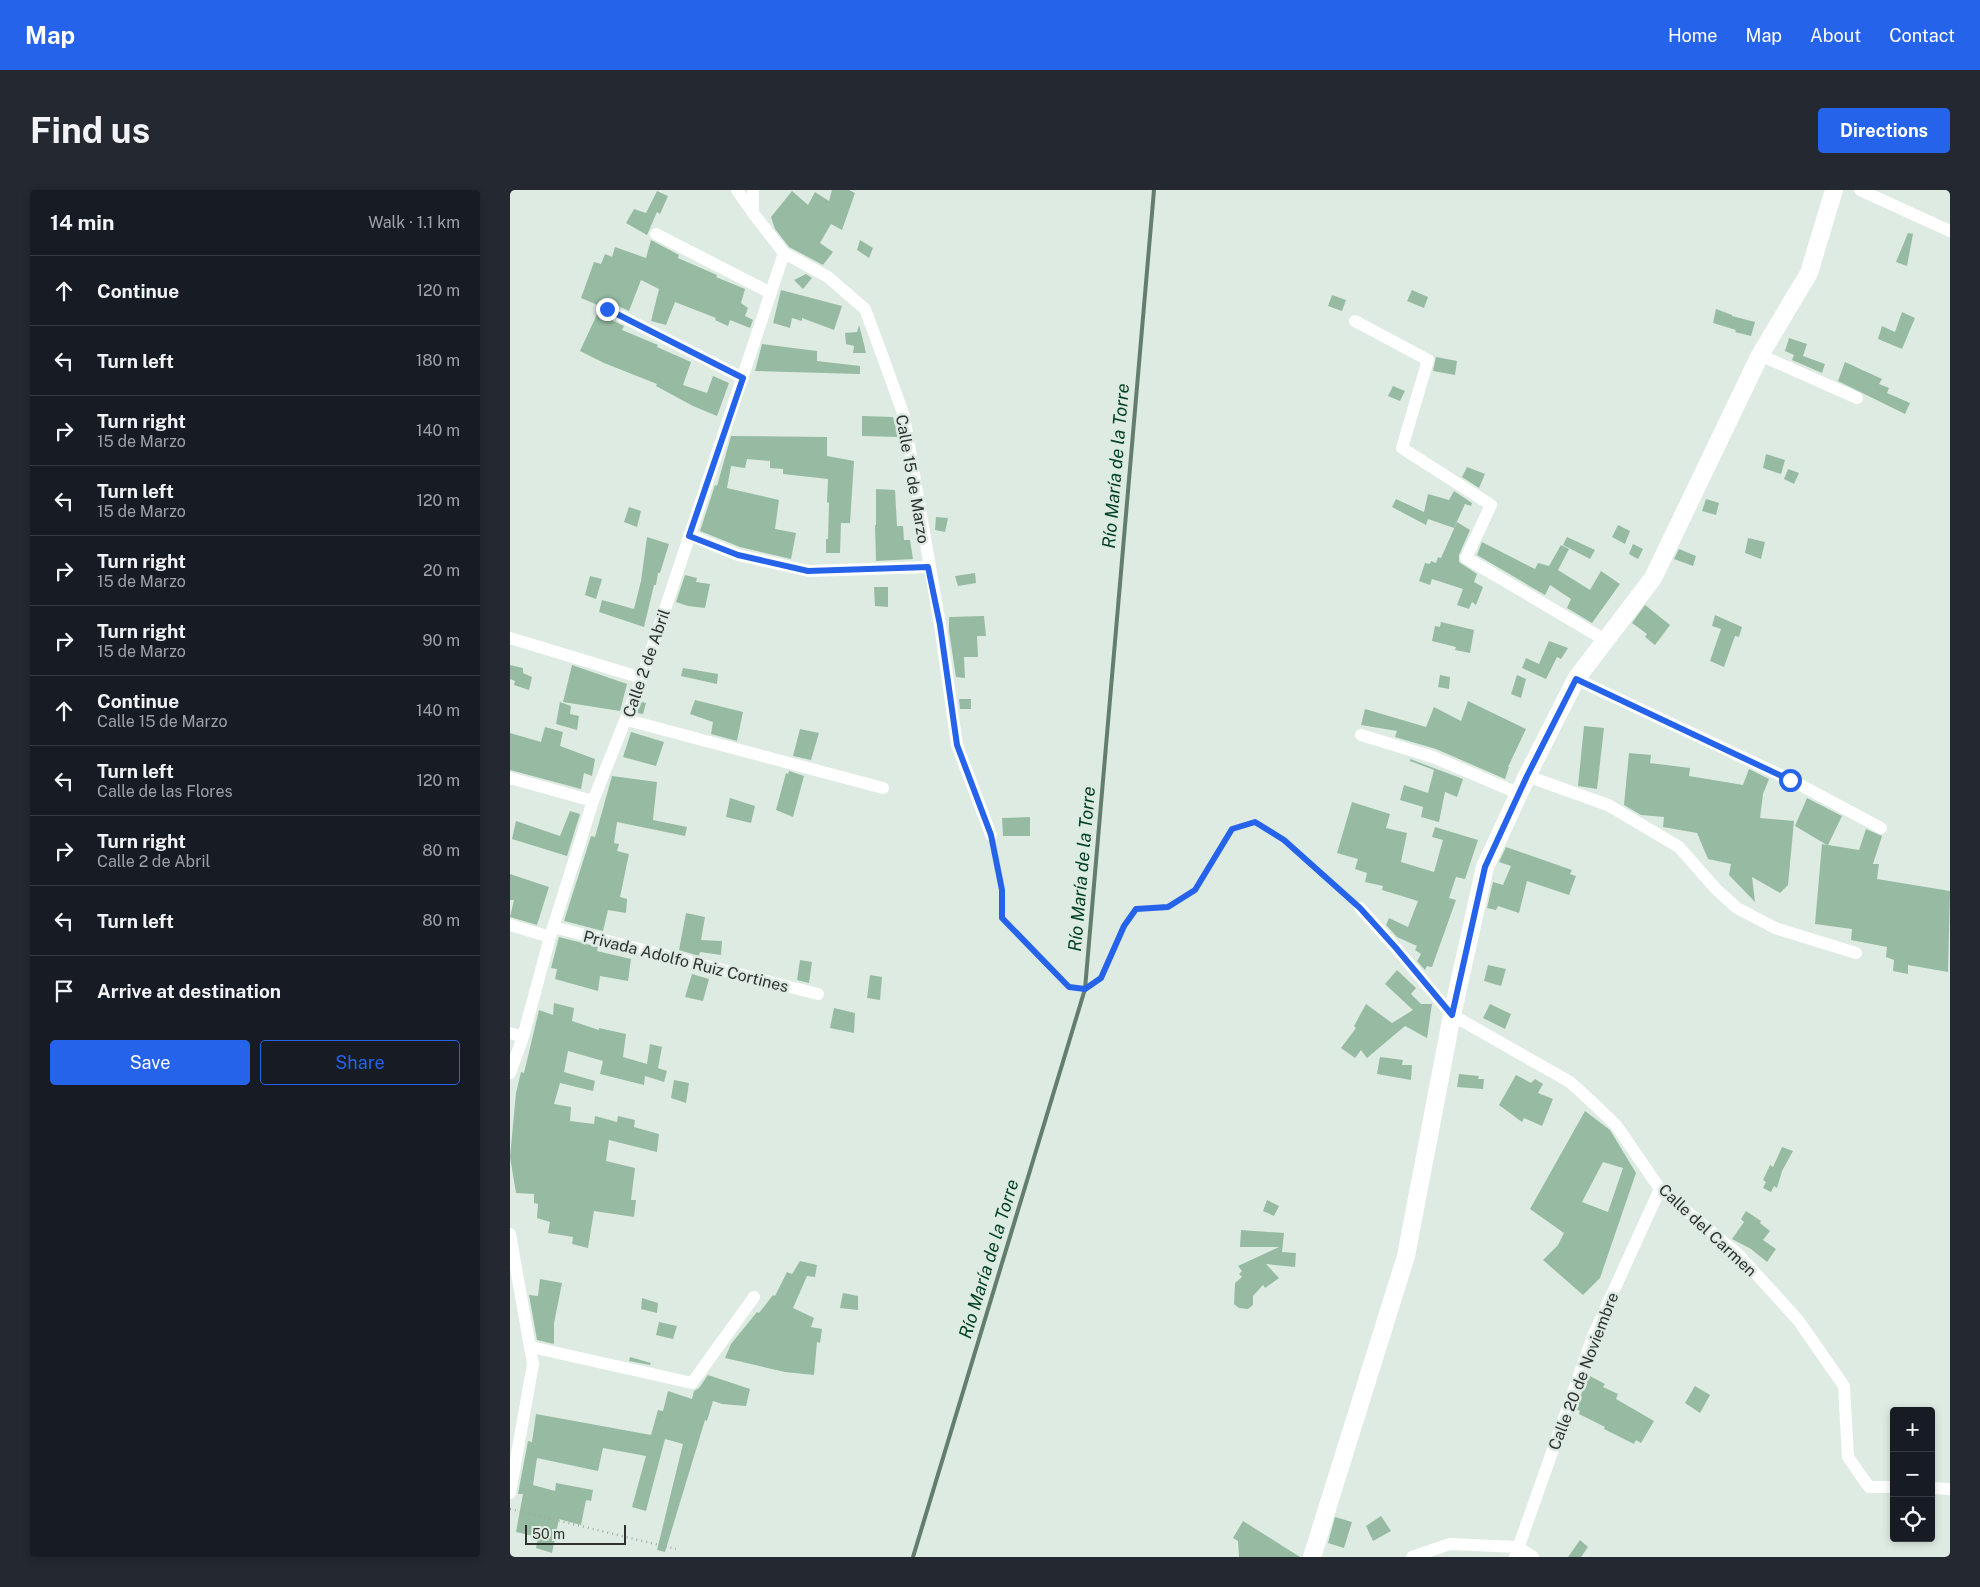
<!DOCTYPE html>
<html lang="en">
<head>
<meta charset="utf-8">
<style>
	:root { --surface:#171b24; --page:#242831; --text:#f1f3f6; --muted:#9ea1a6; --line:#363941; --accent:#2563eb }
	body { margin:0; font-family:"Public Sans",sans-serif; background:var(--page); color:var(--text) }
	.controls { position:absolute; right:15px; bottom:15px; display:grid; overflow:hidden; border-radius:5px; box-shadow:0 2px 8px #0003 }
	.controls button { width:45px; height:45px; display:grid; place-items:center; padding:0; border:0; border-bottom:1px solid var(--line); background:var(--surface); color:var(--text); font:25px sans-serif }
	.scale { position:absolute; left:15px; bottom:12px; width:101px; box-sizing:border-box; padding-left:5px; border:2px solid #2d322f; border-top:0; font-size:14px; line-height:18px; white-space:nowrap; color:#2d322f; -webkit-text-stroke:4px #deebe2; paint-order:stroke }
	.stop { position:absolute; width:15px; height:15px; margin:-11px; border:4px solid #2563eb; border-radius:50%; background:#fff }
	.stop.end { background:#2563eb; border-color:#fff; box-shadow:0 1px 5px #0008 }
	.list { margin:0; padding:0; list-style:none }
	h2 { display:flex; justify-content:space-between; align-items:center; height:65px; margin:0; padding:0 20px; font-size:21px }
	h2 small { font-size:16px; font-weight:400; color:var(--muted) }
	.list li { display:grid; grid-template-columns:32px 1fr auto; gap:15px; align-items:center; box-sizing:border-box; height:70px; padding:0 20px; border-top:1px solid var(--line) }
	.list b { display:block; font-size:19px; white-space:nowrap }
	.list p { margin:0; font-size:16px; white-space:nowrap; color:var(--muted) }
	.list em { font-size:16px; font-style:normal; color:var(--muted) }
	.actions { display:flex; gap:10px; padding:15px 20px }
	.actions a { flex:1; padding:11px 0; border:1px solid var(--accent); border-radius:5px; text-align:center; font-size:18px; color:var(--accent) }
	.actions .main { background:var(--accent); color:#fff }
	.icon { flex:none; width:28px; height:28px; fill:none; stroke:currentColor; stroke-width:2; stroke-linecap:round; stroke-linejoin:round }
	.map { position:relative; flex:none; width:1440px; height:1367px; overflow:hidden; border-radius:5px }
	header { display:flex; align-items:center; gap:30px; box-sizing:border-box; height:70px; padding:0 25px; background:var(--accent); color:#fff }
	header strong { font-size:24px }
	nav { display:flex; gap:28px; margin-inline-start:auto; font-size:18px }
	.intro { display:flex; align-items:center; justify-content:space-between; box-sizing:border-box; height:120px; padding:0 30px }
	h1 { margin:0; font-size:35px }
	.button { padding:12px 22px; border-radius:5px; background:var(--accent); color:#fff; font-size:18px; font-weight:700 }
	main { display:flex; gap:30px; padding:0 30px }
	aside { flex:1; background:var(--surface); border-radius:5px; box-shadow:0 2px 8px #0003 }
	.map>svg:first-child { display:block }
</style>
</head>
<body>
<header>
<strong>Map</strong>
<nav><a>Home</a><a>Map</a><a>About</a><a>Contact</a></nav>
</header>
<div class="intro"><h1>Find us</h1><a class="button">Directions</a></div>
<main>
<aside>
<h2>14 min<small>Walk · 1.1 km</small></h2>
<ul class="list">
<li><svg class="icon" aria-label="ahead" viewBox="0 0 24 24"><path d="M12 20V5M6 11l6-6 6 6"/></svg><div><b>Continue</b></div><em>120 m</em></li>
<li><svg class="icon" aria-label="left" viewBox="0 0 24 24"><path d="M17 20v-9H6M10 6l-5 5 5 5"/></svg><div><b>Turn left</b></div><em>180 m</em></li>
<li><svg class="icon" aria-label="right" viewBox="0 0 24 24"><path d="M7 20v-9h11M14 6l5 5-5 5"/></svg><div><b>Turn right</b><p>15 de Marzo</p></div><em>140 m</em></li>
<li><svg class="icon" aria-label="left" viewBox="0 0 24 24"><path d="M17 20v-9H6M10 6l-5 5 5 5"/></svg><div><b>Turn left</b><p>15 de Marzo</p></div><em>120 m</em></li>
<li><svg class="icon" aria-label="right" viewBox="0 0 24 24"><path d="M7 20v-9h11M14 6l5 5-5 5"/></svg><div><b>Turn right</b><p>15 de Marzo</p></div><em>20 m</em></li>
<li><svg class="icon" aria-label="right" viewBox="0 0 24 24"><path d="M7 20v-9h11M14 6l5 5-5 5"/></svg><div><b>Turn right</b><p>15 de Marzo</p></div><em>90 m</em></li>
<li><svg class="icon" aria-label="ahead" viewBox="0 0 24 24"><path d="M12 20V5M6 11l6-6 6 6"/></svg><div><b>Continue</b><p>Calle 15 de Marzo</p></div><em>140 m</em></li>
<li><svg class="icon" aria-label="left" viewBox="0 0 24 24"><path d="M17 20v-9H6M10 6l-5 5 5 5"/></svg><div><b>Turn left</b><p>Calle de las Flores</p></div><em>120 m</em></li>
<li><svg class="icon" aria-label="right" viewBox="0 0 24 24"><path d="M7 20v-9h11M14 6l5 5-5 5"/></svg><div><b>Turn right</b><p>Calle 2 de Abril</p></div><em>80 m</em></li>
<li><svg class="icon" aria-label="left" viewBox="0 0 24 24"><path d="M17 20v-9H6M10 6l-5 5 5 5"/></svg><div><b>Turn left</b></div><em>80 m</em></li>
<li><svg class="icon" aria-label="arrive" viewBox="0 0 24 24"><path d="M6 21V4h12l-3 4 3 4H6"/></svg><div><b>Arrive at destination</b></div></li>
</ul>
<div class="actions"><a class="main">Save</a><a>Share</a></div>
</aside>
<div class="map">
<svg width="1440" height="1367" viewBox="0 0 1440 1367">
	<rect width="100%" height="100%" fill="#deebe2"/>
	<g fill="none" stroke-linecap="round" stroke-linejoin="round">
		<path stroke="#647e6d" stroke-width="4" d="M403 1367 575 799 644 0"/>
	</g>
	<path fill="#96bba2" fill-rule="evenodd" d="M322 0H339L345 3 332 40 321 34 310 53 323 62 313 75 279 57 265 39 261 27 282 1 298 15 305 2 319 11Z
		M147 1 158 6 150 24 147 22 137 45 116 33 124 19 136 23Z
		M1398 43 1403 44 1397 76 1386 72Z
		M141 50 169 65 168 68 207 85 206 87 235 99 231 113 238 118 235 126 243 130 240 138 220 130 218 136 205 130 206 128 165 112 156 135 141 131 149 99 131 90 119 121 100 112H93L90 116 71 108 84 72 91 74 95 64 102 67 105 57 136 68Z
		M350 50 363 58 359 68 347 60Z
		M296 84 302 88 293 99 284 90Z
		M271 100 332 116 324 140 292 128V131L282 128 280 138 263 133Z
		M902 100 918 107 914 118 897 111Z
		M822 105 836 110 832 121 818 116Z
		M1206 119 1222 125V126L1245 132 1241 146 1225 142 1226 140 1203 133Z
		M89 120 93 126 114 136 112 140 148 155 147 157 181 172 173 195 197 203 203 186 219 193 207 226 183 216 146 196 147 194 94 173 70 161Z
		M1392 122 1405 128 1392 159 1368 149 1372 136 1385 142Z
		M349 135 354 154 356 163H343L344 156 336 154 335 143 347 142Z
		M1279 148 1297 154 1293 166 1315 174 1312 183 1282 170 1284 165 1275 161Z
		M252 154 307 161V171L350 176V184L245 181Z
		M926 167 947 171 945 185 923 181Z
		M1335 172 1372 189 1369 194 1379 198 1377 203 1400 213 1395 224 1328 191Z
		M883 196 895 201 890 211 878 206Z
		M352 226 383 227 388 247 352 246Z
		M221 246 317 247V266L344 271 340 333H331L330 363H316V349H318L319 313 317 312 318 289 273 284V279L260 278V271L237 269 235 278 221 276 217 298 269 310 265 339 286 343 281 369 230 357 190 341 205 295 207 296Z
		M1256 264 1275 270 1271 284 1253 278Z
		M957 277 975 284 969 298 952 287Z
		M1278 279 1289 283 1284 294 1274 289Z
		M366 299 385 300 387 336H393L394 350H400L403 369 366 371 365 335H366Z
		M944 301 962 313 961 316 955 314 944 338 918 329 916 335 882 317 886 309 914 322 918 304 939 310Z
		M1196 309 1209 313 1206 325 1192 321Z
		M119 317 131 321 127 337 114 332Z
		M426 327 438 328 435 342 425 340Z
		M947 332 960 340 949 365V372L967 384 964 392 973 397 966 415 962 412 959 419 947 415 953 399 922 389 920 395 909 391 915 373 920 374 921 371 926 373 928 367 931 368Z
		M1108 335 1120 341 1115 354 1102 347Z
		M137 347 159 354 150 383H148L146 395H144L134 437 89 422 92 410 124 419 131 391Z
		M1057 347 1085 360 1080 369 1053 355Z
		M1238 348 1255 352 1251 369 1235 363Z
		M972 352 1025 379 1028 373 1039 376 1051 355 1059 359 1048 380 1080 400 1091 381 1110 394 1082 433 1057 418 1061 409 1040 395 1035 405 967 365Z
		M1123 354 1133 359 1128 369 1119 364Z
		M1169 359 1186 366 1183 376 1164 369Z
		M465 383 466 393 448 396 445 386Z
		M175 385 187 388 186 392 200 394 195 418 178 416 166 412Z
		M80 386 92 389 86 409 75 405Z
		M364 397H378V417L365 416Z
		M1135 415 1160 435 1145 455 1135 447 1137 444 1122 433Z
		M1205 425 1232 437 1229 447 1225 446 1214 477 1200 471 1211 439 1202 436Z
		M474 426 476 446H467L468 467H454L455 488 446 487 439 441V427Z
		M931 432 964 440 960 463 945 460 946 457 922 451 925 436 930 437Z
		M1039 451 1058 458 1051 469 1047 467 1036 489 1012 478 1016 468 1029 474Z
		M0 475 13 478V483L22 487 19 500 4 495 5 491 0 489Z
		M62 475 117 494 110 521 53 512Z
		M173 478 208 484 207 494 171 486Z
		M930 485 940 487 939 499 928 497Z
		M1007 485 1016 489 1011 508 1001 504Z
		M449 509H461V519H450Z
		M185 510 233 522 227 551 201 544 203 532 180 524Z
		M958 511 1016 539 998 577H999L995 589 926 559 885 547 887 541 851 535 855 519 916 537 924 517 951 531Z
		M50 512 61 516 60 524 69 526 67 540 46 534Z
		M131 512 136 513 133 524 127 523Z
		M1074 536 1094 538 1087 599 1068 596Z
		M35 537 53 542 50 556 85 569 82 586 74 583 71 599 0 580V543L31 552Z
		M290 539 309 543 301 570 283 566Z
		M121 542 154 552 146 576 113 567Z
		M1119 563 1141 565 1140 573 1180 578 1179 586 1233 595 1239 579 1259 589 1253 604 1250 628 1284 631 1278 695 1270 703 1242 687 1245 712 1219 685 1221 674 1198 669 1187 643 1153 637 1154 627 1131 625 1114 615Z
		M900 569 953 589 947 607 935 602 929 632 911 627 913 617 890 610 894 595 918 603 924 580 900 571Z
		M279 581 294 586 283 627 266 620 276 583 278 584Z
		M102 586 147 592 143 630 177 637 175 646 107 632 104 653 109 654 107 661 119 664 110 707 117 709 116 723 98 720 93 741 54 731 81 646 85 647Z
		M220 608 245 616 241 633 216 627Z
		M1297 608 1332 626 1318 655 1349 660 1356 639 1372 646 1363 674H1369L1367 689 1440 701 1438 782 1398 775V784L1383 781 1384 770 1376 767 1377 757 1341 750 1342 739 1305 734 1312 654 1317 655 1285 636Z
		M842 612 880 624 876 638 897 643 891 672 924 682 933 650 922 647 925 637 968 650 955 689 946 687 939 708 946 710 922 777 917 776 915 780 907 771 911 764 905 760 907 756 887 747 876 735 879 728 898 737 908 711 872 700 873 696 855 692 857 683 845 679 848 669 827 663Z
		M60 621 70 624 57 666 2 649 6 631 50 646Z
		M520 627V646H493L492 628Z
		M996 657 1062 680 1060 684 1066 686 1059 705 1017 691 1009 723 988 716 986 720 977 718 983 692 993 695 1001 676 989 672Z
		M0 684 39 697 27 735 0 727 4 710H0Z
		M176 723 195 727 191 750 212 751 211 765 190 762 189 766 169 760Z
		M49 747 88 757 87 761 121 769 118 791 90 786 88 801 45 789 47 779 41 778Z
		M290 770 302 772 299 793 287 790Z
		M978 775 996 779 991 796 974 791Z
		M887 780 906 798 901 804 911 814H922L917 848 895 836 857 868 851 860 845 868 831 858 846 838 844 836 856 814 882 833 903 820 875 794Z
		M182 784 199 789 193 811 175 807Z
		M360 785 372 787 370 810 357 808Z
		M44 813 64 818 62 831 89 840V838L116 844 113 867 137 874 140 854 152 857 148 878 157 881 154 892 135 886 134 895 90 884 93 871 58 861 54 882 85 891 83 901 50 893 44 914 61 917 60 931 84 934 85 926 107 932 108 926 125 930 124 937 149 944 147 962 99 950 96 971 125 978 121 1010H126L124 1027 84 1021 78 1058 62 1054 63 1047 38 1043 40 1032 27 1028 28 1014 24 1013V1004L6 1003 0 967 6 903 11 882 14 883 29 820 43 825Z
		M980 814 1001 824 995 839 973 828Z
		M324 818 345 823 344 843 320 838Z
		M870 867 893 870 892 875H902L901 890 867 884Z
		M949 884 969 886 968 889H974L973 899 947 897Z
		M1006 885 1021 893 1025 889 1033 894 1028 903 1043 909 1032 936 1014 928 1012 932 989 915Z
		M164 890 179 893 176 913 161 908Z
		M1075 921 1100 940 1126 983 1090 1088 1073 1105 1033 1070 1048 1055 1054 1043 1020 1019ZM1093 972 1113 978 1098 1022 1072 1012Z
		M1272 957 1283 961 1272 981 1267 998 1264 996 1261 1002 1253 998 1256 992 1253 990 1260 975 1263 977Z
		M757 1010 769 1016 764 1026 753 1021Z
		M1236 1021 1251 1031 1250 1033 1260 1041 1253 1050 1266 1059 1257 1072 1241 1059 1222 1049 1234 1032 1231 1029Z
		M731 1040 774 1043 772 1062 786 1063 785 1077 756 1074 769 1088 755 1098 753 1095 743 1106V1115L738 1119 729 1118 724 1114 725 1093 732 1087 729 1084 732 1081 728 1076 769 1057H730Z
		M290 1071 307 1075 305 1087 297 1086 283 1118 304 1128 301 1137 312 1139 310 1153 307 1152 304 1185 275 1182 215 1168 221 1154 247 1122 249 1123 263 1105 265 1106 277 1082 282 1084Z
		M30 1089 52 1093 44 1133V1154L27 1150 19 1105 28 1106Z
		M333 1103 348 1106V1120L330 1118Z
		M132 1108 148 1113 147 1123 131 1119Z
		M149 1132 167 1136 163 1149 146 1145Z
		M120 1167 141 1173 140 1175 119 1171Z
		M198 1185 240 1199 236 1216 212 1214 203 1211 197 1231 195 1230 155 1362 147 1360 173 1254 155 1249 136 1321 122 1317 136 1266 93 1258 88 1281 27 1268 23 1295 45 1301 46 1293 83 1300 81 1311 76 1310 71 1335 49 1329 42 1363 26 1358 28 1347 6 1342 13 1304H8L18 1251 22 1252 26 1224 141 1245 148 1220 153 1221 158 1201 182 1209 184 1201 189 1198Z
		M1078 1185 1095 1194 1093 1197 1108 1204 1106 1209 1144 1231 1131 1253 1126 1250 1124 1254 1094 1239 1095 1237 1069 1224 1070 1221 1066 1219Z
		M1185 1196 1200 1205 1190 1223 1175 1213Z
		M871 1326 881 1341 863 1351 856 1336Z
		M825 1327 842 1332 834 1358 818 1353Z
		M733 1331 790 1367H729L728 1351 723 1348Z
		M1070 1350 1078 1357 1071 1367H1058Z"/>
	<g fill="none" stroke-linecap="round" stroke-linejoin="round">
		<path stroke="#a0aba4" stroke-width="2.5" stroke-dasharray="1 4" stroke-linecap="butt" d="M483 657 492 700V728L559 797 575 799 591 788 614 736 627 719 658 717 685 700 722 639 745 632 774 650 840 710
			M0 1319 166 1359"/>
		<path stroke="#fff" stroke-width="12" d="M227 0 243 23
			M243 0V23L274 63 318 87 355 119 371 162 394 226 430 435 447 555 481 645
			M1350 0 1440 41
			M146 44 259 102
			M97 119 233 188
			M845 131 918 170 892 258 981 315 956 368 1095 450
			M1250 165 1347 208
			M179 345 228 365 299 381 418 377
			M0 448 132 488
			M1066 489 1281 590 1371 638
			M117 530 373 598
			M851 545 923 567 1010 604
			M1017 586 1098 615 1169 657 1206 699 1227 718 1265 738 1346 763
			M0 588 83 611
			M850 718 886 758 942 825 1060 892 1084 914 1106 935 1150 999 1228 1064 1288 1130 1334 1196 1338 1267 1359 1297H1384
			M0 735 40 747
			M43 737 308 804
			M0 843 13 847
			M0 883 13 847 40 747 83 611 132 488 274 63
			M0 1044 23 1174 0 1303
			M21 1157 182 1193 244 1107
			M1421 1298 1440 1299
			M902 1367 940 1354 1008 1357 1023 1367
			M1005 1367 1083 1146 1150 999"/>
		<path stroke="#fff" stroke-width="18" d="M802 1367 896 1066 942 825 975 677 1017 586 1066 489 1143 388 1250 165 1299 83 1324 0"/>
	</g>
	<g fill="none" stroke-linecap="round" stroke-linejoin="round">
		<path stroke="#2563eb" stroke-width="6" d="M97 119 233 188 179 346 228 365 298 381 418 377 430 435 447 555 481 645 492 700V728L559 797 575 799 591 788 614 736 626 719 658 717 685 700 722 639 745 632 774 650 850 718 886 758 942 825 975 677 1017 586 1066 489 1280 590"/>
	</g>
	<g text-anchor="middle" stroke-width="5" stroke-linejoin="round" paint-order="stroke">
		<g font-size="16" fill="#2d322f" stroke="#deebe2">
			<text transform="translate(403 289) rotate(80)" y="6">Calle 15 de Marzo</text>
			<text transform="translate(136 473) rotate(-71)" y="6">Calle 2 de Abril</text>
			<text transform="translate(176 771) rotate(14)" y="6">Privada Adolfo Ruiz Cortines</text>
			<text transform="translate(1198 1040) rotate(43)" y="6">Calle del Carmen</text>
			<text transform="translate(1073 1181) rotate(-69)" y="6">Calle 20 de Noviembre</text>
		</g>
		<g font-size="18" font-style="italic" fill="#004222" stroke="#deebe2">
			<text transform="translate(606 276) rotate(-85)" y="6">Río María de la Torre</text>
			<text transform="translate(572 679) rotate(-85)" y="6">Río María de la Torre</text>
			<text transform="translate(479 1069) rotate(-73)" y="6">Río María de la Torre</text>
		</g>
	</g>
</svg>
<div class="controls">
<button>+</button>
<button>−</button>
<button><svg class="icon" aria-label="locate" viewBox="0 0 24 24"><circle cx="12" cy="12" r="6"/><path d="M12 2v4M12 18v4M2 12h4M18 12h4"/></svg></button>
</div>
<div class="scale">50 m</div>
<div class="stop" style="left:1280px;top:590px"></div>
<div class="stop end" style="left:97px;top:119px"></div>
</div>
</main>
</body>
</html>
